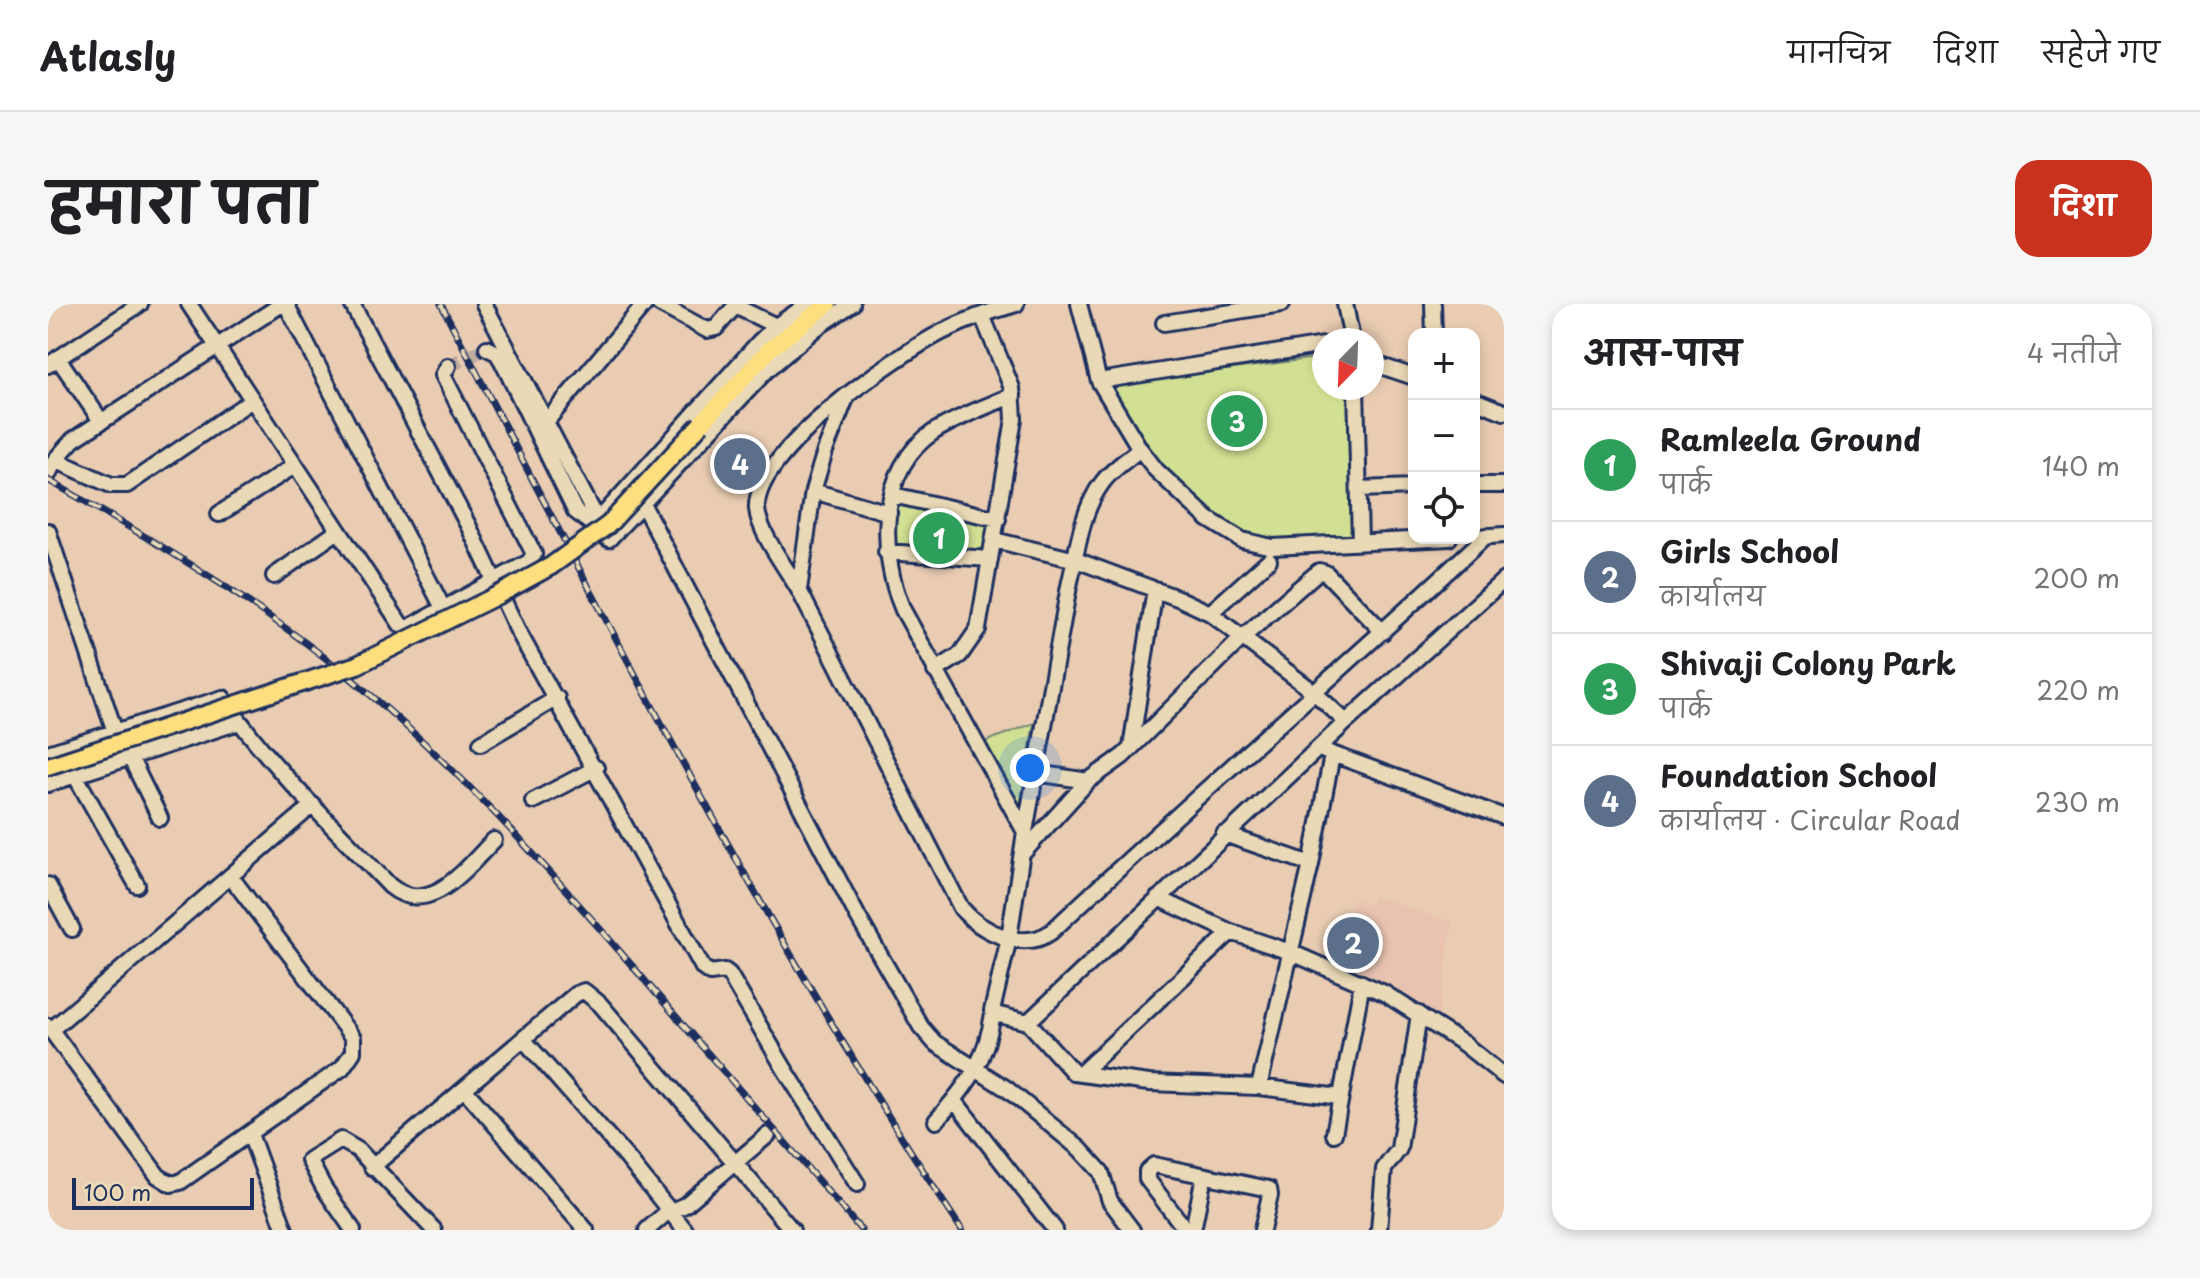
<!DOCTYPE html>
<html lang="hi">
<head>
<meta charset="utf-8">
<style>
	:root { --surface:#fff; --page:#f6f6f6; --text:#202124; --muted:#757577; --line:#e0e0e0; --accent:#c8321e }
	body { margin:0; font-family:"Playpen Sans","Playpen Sans Deva",sans-serif; background:var(--page); color:var(--text) }
	.controls { position:absolute; right:24px; top:24px; display:grid; overflow:hidden; border-radius:16px; box-shadow:0 4px 12px #0003 }
	.controls button { width:72px; height:72px; display:grid; place-items:center; padding:0; border:0; border-bottom:2px solid var(--line); background:var(--surface); color:var(--text); font:40px sans-serif }
	.compass { position:absolute; left:1264px; top:24px; width:72px; height:72px; border-radius:50%; background:var(--surface); box-shadow:0 4px 12px #0003; rotate:203deg }
	.scale { position:absolute; left:24px; bottom:20px; width:182px; box-sizing:border-box; padding-left:8px; border:4px solid #1b2f5e; border-top:0; font-size:22px; line-height:28px; white-space:nowrap; color:#1b2f5e; -webkit-text-stroke:6px #ead9b6; paint-order:stroke }
	.you { position:absolute; left:982px; top:464px; width:28px; height:28px; margin:-20px; border:6px solid #fff; border-radius:50%; background:#1a73e8; box-shadow:0 0 0 12px #1a73e833 }
	.badge { display:grid; place-items:center; width:52px; height:52px; border-radius:50%; background:var(--accent); color:#fff; font-size:26px; font-weight:700 }
	.pin { position:absolute; translate:-50% -50%; border:4px solid #fff; box-shadow:0 2px 8px #0006 }
	.list { margin:0; padding:0; list-style:none }
	h2 { display:flex; justify-content:space-between; align-items:center; height:104px; margin:0; padding:0 32px; font-size:34px }
	h2 small { font-size:26px; font-weight:400; color:var(--muted) }
	.list li { display:grid; grid-template-columns:52px 1fr auto; gap:24px; align-items:center; box-sizing:border-box; height:112px; padding:0 32px; border-top:2px solid var(--line) }
	.list b { display:block; font-size:30px; white-space:nowrap }
	.list p { margin:0; font-size:26px; white-space:nowrap; color:var(--muted) }
	.list em { font-size:26px; font-style:normal; color:var(--muted) }
	.icon { flex:none; width:44px; height:44px; fill:none; stroke:currentColor; stroke-width:2; stroke-linecap:round; stroke-linejoin:round }
	.map { position:relative; flex:none; width:1456px; height:926px; overflow:hidden; border-radius:24px }
	header { display:flex; align-items:center; gap:48px; box-sizing:border-box; height:112px; padding:0 40px; background:var(--surface); border-bottom:2px solid var(--line) }
	header strong { font-size:38px }
	nav { display:flex; gap:44px; margin-inline-start:auto; font-size:28px }
	.intro { display:flex; align-items:center; justify-content:space-between; box-sizing:border-box; height:192px; padding:0 48px }
	h1 { margin:0; font-size:56px }
	.button { padding:20px 36px; border-radius:24px; background:var(--accent); color:#fff; font-size:28px; font-weight:700 }
	main { display:flex; gap:48px; padding:0 48px }
	aside { flex:1; background:var(--surface); border-radius:24px; box-shadow:0 4px 12px #0003 }
	.map>svg:first-child { display:block }
</style>
</head>
<body>
<header>
<strong>Atlasly</strong>
<nav><a>मानचित्र</a><a>दिशा</a><a>सहेजे गए</a></nav>
</header>
<div class="intro"><h1>हमारा पता</h1><a class="button">दिशा</a></div>
<main>
<div class="map">
<svg width="1456" height="926" viewBox="0 0 1456 926">
	<rect width="100%" height="100%" fill="#e9ccb2"/>
	<filter id="ink" filterUnits="userSpaceOnUse"><feTurbulence type="fractalNoise" baseFrequency=".0125" numOctaves="2"/><feDisplacementMap in="SourceGraphic" scale="16" xChannelSelector="R" yChannelSelector="G"/><feConvolveMatrix kernelMatrix="1 2 1 2 8 2 1 2 1" color-interpolation-filters="sRGB"/></filter>
	<g filter="url(#ink)">
		<path fill="#e9c3b0" d="M1326 592 1404 618 1390 720 1284 663 1306 595 1322 601Z"/>
		<path fill="#d2e093" stroke="#768878" stroke-width="2" d="M1276 53V84H1303L1312 238 1194 236 1096 150 1048 83Z
			M847 195 947 217 940 253 839 246Z
			M986 419 970 513 931 440Z"/>
		<g fill="none" stroke-linecap="round" stroke-linejoin="round">
			<path stroke="#c0ada1" stroke-width="14" stroke-dasharray="14 7" stroke-linecap="butt" d="M400 62 439 44"/>
			<defs>
				<path id="minor" d="M141 0 353 321 360 324 481 258 486 250 395 71 400 62
					M238 0 396 306
					M304 0 421 223 470 327 655 664 662 669 677 667 681 670 736 764 809 880
					M436 0 559 234 561 235 718 67 767 25 804 0
					M611 0 659 26 668 24 689 0
					M968 0C943 7 918 16 894 28 848 52 705 149 709 205 711 229 739 265 751 286L913 604C933 628 975 648 1003 628 1146 493 1295 366 1438 232
					M1031 0 1051 77 1092 145 1108 166 1160 215 1194 236 1224 243 1401 234
					M1297 0 1304 36
					M1385 0 1386 30
					M687 2 728 22
					M1116 19 1234 0
					M439 44 449 49 454 57 527 207 541 218 550 217 712 37 728 22 760 0
					M10 54 53 117
					M1324 59 1366 73
					M0 61 92 0
					M1051 77 1276 41
					M1308 84 1312 238
					M965 91C940 102 911 112 887 127 829 164 831 250 855 306L977 528
					M1426 96 1456 108
					M497 119 597 0
					M7 156 63 181H79L204 96
					M0 171 7 156 25 136 234 0
					M1426 181H1456
					M1312 185 1366 183
					M765 187 841 209
					M845 191 950 215
					M595 201 810 613 873 723 887 739 959 785 1032 845 1053 868 1062 897 1084 926
					M171 210 246 162
					M0 227 67 428
					M1430 233 1456 231
					M946 236 1028 256 1132 295 1162 309 1266 388 1298 418 980 718 947 710 944 707 961 634 977 528 1021 282C1029 249 1033 207 1054 179 1063 166 1079 156 1092 145
					M838 248 942 255
					M226 272 290 227
					M751 286 765 187 777 147 798 94
					M1162 309 1221 256
					M887 367 912 351 930 325 966 115 964 84 934 11
					M1298 418 1456 276
					M433 439 509 394
					M1083 444 1107 285
					M1276 447 1456 513
					M0 449 175 394C222 463 285 522 342 582 382 615 420 562 446 536
					M82 453 112 514
					M989 469 1040 477
					M27 471 89 581
					M0 480 191 418
					M485 497 548 464
					M1176 530 1263 560
					M974 550 1040 477 1075 452 1196 332 1271 267 1278 269 1335 328
					M0 581 24 625
					M1110 594 1183 628 1242 648 1336 689 1416 740 1456 772
					M980 718 1026 769 1101 779 1211 783 1292 793
					M0 722 110 872 123 880 132 878 294 764 305 748V734L183 573
					M4 725 265 501
					M476 736 580 855 637 926
					M1032 770 1183 628
					M1211 783 1263 560 1284 451
					M417 786 538 926
					M906 796 1007 926
					M888 817C919 782 939 756 945 709
					M202 830 237 926
					M1286 830 1314 679
					M324 863 528 690 536 687 552 700 744 926
					M305 926 276 884 261 856 293 836 310 846 386 926
					M599 926 617 910 637 901 720 831
					M1138 926 1099 875V867L1106 861 1221 885 1222 891 1214 926
					M1145 926 1156 872
					M1331 926 1336 865 1351 845 1371 710"/>
				<path id="major" d="M653 120 722 45 780 0"/>
			</defs>
			<use href="#minor" stroke="#1b2f5e" stroke-width="20"/>
			<use href="#major" stroke="#1b2f5e" stroke-width="22"/>
			<use href="#minor" stroke="#ead9b6" stroke-width="14"/>
			<use href="#major" stroke="#fedf80" stroke-width="16"/>
			<defs>
				<path id="rail" d="M393 0C557 314 717 631 914 926
					M0 176C96 231 192 287 280 356 400 450 500 564 599 679 670 761 742 844 813 926"/>
			</defs>
			<use href="#rail" stroke="#1b2f5e" stroke-width="7"/>
			<use href="#rail" stroke="#ead9b6" stroke-width="4" stroke-dasharray="12" stroke-linecap="butt"/>
			<defs>
				<path id="major-bridge" d="M0 462 309 361 450 291 503 262 560 221 653 120"/>
			</defs>
			<use href="#major-bridge" stroke="#1b2f5e" stroke-width="22" stroke-linecap="butt"/>
			<use href="#major-bridge" stroke="#fedf80" stroke-width="16"/>
		</g>
	</g>
</svg>
<div class="controls">
<button>+</button>
<button>−</button>
<button><svg class="icon" aria-label="locate" viewBox="0 0 24 24"><circle cx="12" cy="12" r="6"/><path d="M12 2v4M12 18v4M2 12h4M18 12h4"/></svg></button>
</div>
<svg class="compass" viewBox="-18 -18 36 36"><path d="M0-13l5 13h-10z" fill="#e53935"/><path d="M0 13l5-13h-10z" fill="#757577"/></svg>
<div class="scale">100 m</div>
<div class="you"></div>
<div class="pin badge" style="left:891px;top:234px;background:#2e9e5b">1</div>
<div class="pin badge" style="left:1305px;top:639px;background:#5c6f8a">2</div>
<div class="pin badge" style="left:1189px;top:117px;background:#2e9e5b">3</div>
<div class="pin badge" style="left:692px;top:160px;background:#5c6f8a">4</div>
</div>
<aside>
<h2>आस-पास<small>4 नतीजे</small></h2>
<ul class="list">
<li><span class="badge" style="background:#2e9e5b">1</span><div><b>Ramleela Ground</b><p>पार्क</p></div><em>140 m</em></li>
<li><span class="badge" style="background:#5c6f8a">2</span><div><b>Girls School</b><p>कार्यालय</p></div><em>200 m</em></li>
<li><span class="badge" style="background:#2e9e5b">3</span><div><b>Shivaji Colony Park</b><p>पार्क</p></div><em>220 m</em></li>
<li><span class="badge" style="background:#5c6f8a">4</span><div><b>Foundation School</b><p>कार्यालय · Circular Road</p></div><em>230 m</em></li>
</ul>
</aside>
</main>
</body>
</html>
